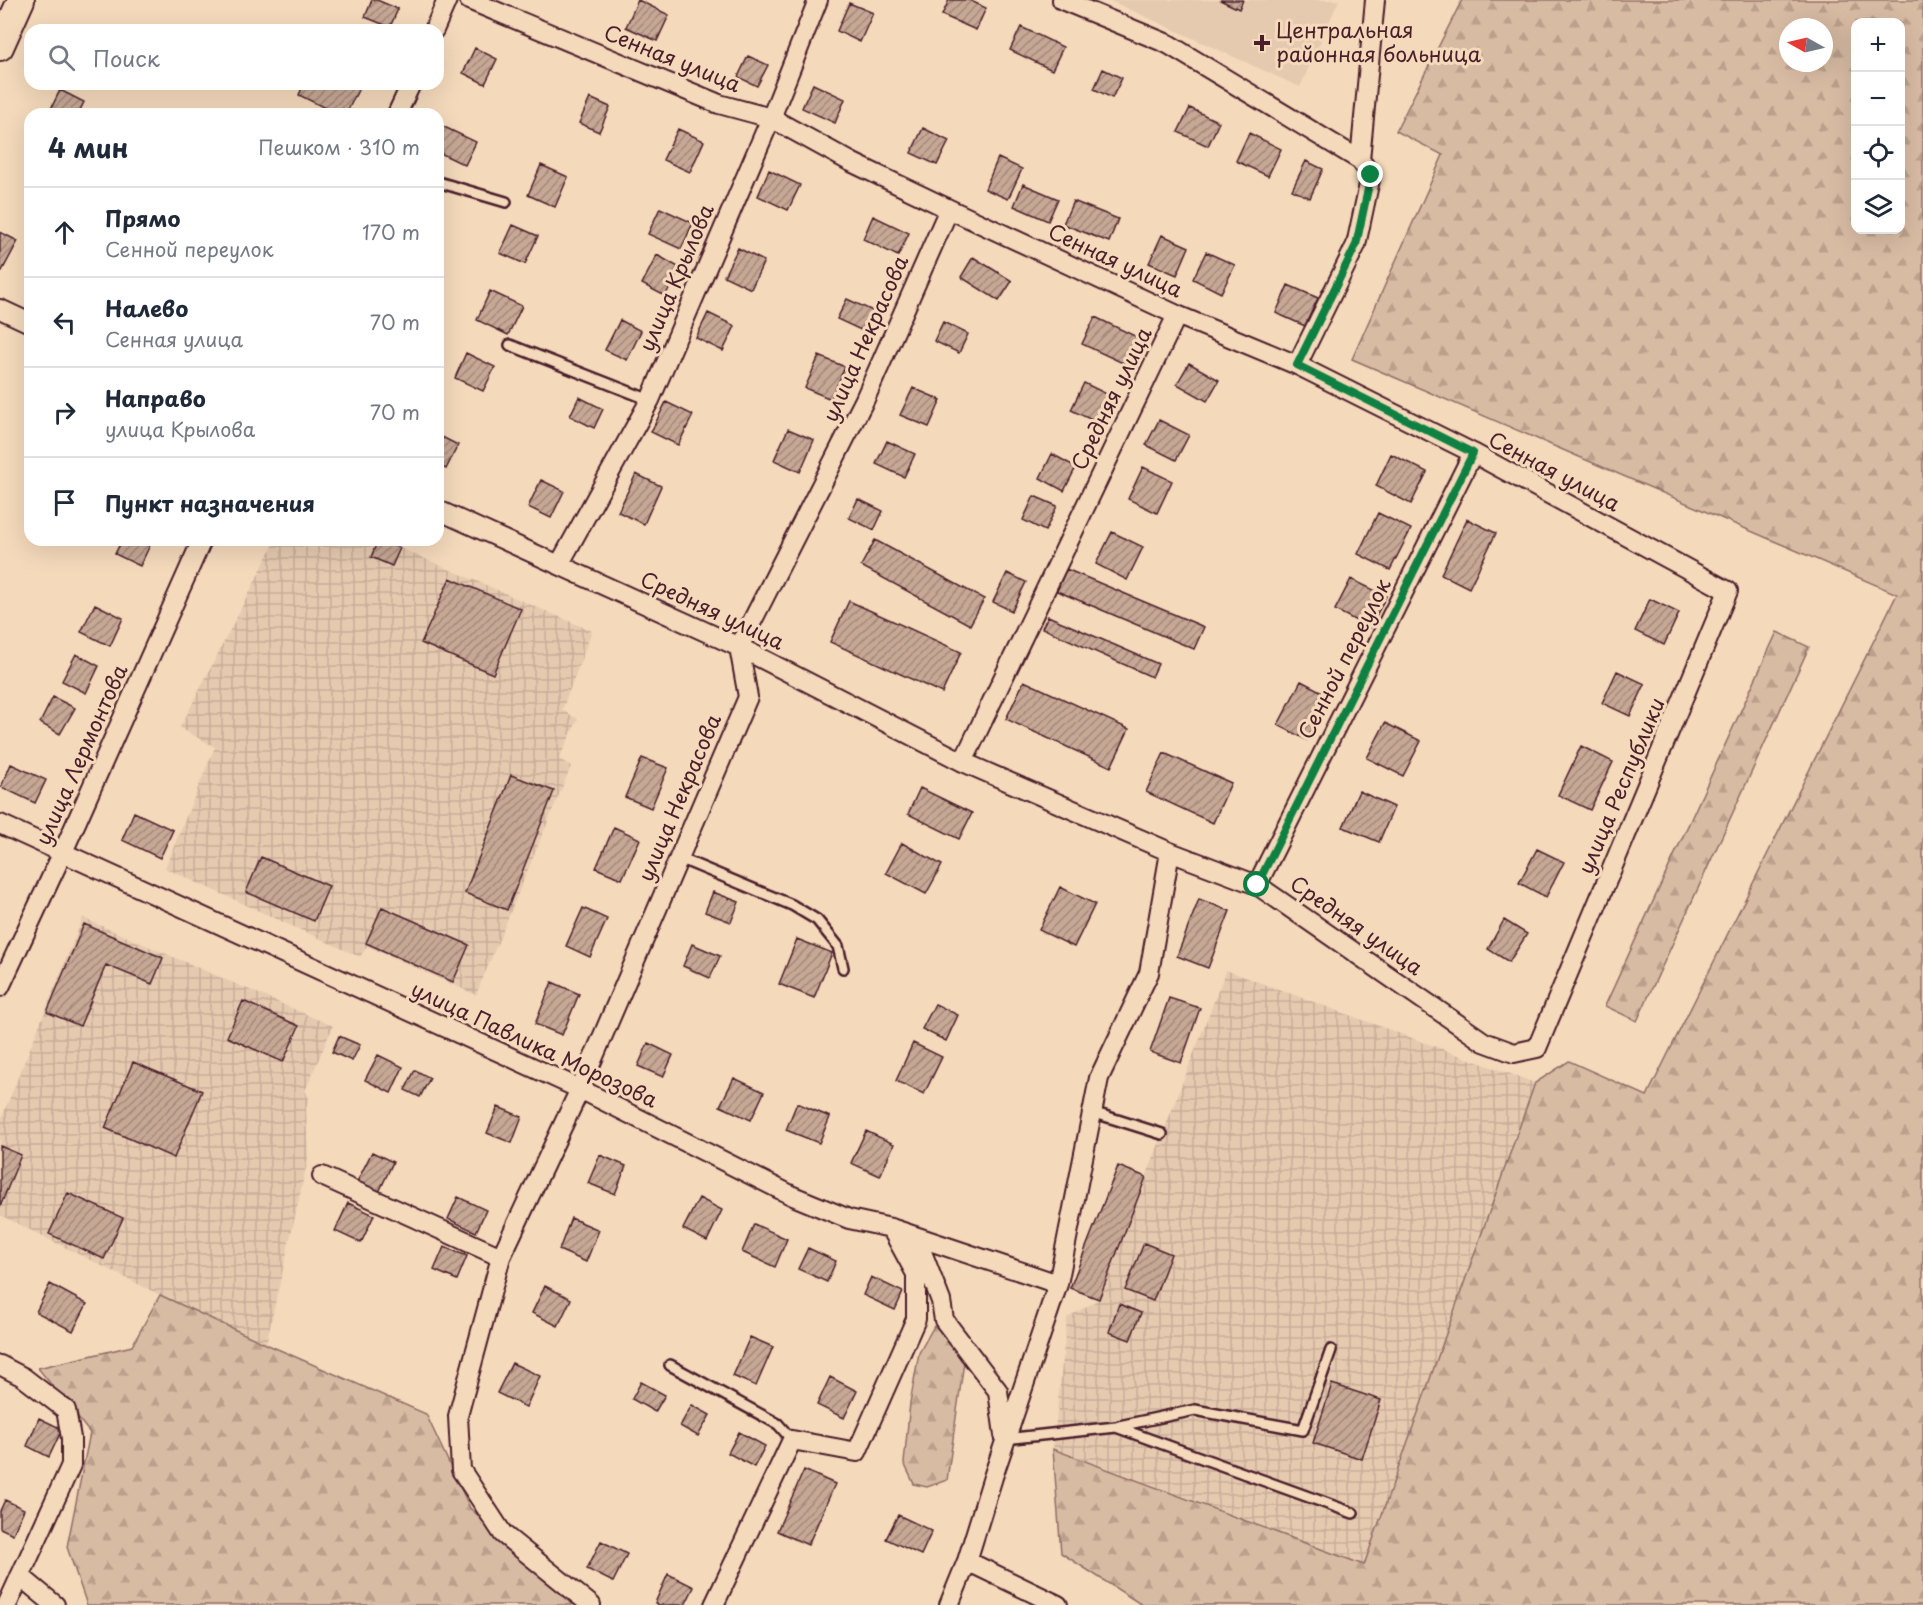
<!DOCTYPE html>
<html lang="ru">
<head>
<meta charset="utf-8">
<style>
	:root { --surface:#fff; --page:#f2f2f3; --text:#1f2937; --muted:#747a83; --line:#e0e1e3 }
	body { margin:0; font-family:"Playpen Sans",sans-serif; background:var(--page); color:var(--text) }
	.controls { position:absolute; right:18px; top:18px; display:grid; overflow:hidden; border-radius:12px; box-shadow:0 6px 24px #0002 }
	.controls button { width:54px; height:54px; display:grid; place-items:center; padding:0; border:0; border-bottom:2px solid var(--line); background:var(--surface); color:var(--text); font:30px sans-serif }
	.compass { position:absolute; left:1779px; top:18px; width:54px; height:54px; border-radius:50%; background:var(--surface); box-shadow:0 6px 24px #0002; rotate:278deg }
	.stop { position:absolute; width:18px; height:18px; margin:-14px; border:4px solid #0b8043; border-radius:50%; background:#fff }
	.stop.end { background:#0b8043; border-color:#fff; box-shadow:0 2px 6px #0008 }
	.list { margin:0; padding:0; list-style:none }
	h2 { display:flex; justify-content:space-between; align-items:center; height:78px; margin:0; padding:0 24px; font-size:26px }
	h2 small { font-size:20px; font-weight:400; color:var(--muted) }
	.list li { display:grid; grid-template-columns:39px 1fr auto; gap:18px; align-items:center; box-sizing:border-box; height:90px; padding:0 24px; border-top:2px solid var(--line) }
	.list b { display:block; font-size:22px; white-space:nowrap }
	.list p { margin:0; font-size:20px; white-space:nowrap; color:var(--muted) }
	.list em { font-size:20px; font-style:normal; color:var(--muted) }
	.icon { flex:none; width:33px; height:33px; fill:none; stroke:currentColor; stroke-width:2; stroke-linecap:round; stroke-linejoin:round }
	.map { position:relative; flex:none; width:1923px; height:1605px; overflow:hidden }
	.search { position:absolute; background:var(--surface); box-shadow:0 6px 24px #0002; left:24px; top:24px; width:420px; height:66px; display:flex; align-items:center; gap:15px; box-sizing:border-box; padding:0 21px; border-radius:18px; color:var(--muted); font-size:22px }
	.panel { position:absolute; background:var(--surface); box-shadow:0 6px 24px #0002; left:24px; top:108px; width:420px; height:438px; border-radius:18px }
	.map>svg:first-child { display:block }
</style>
</head>
<body>
<div class="map">
<svg width="1923" height="1605" viewBox="0 0 1923 1605">
	<defs>
		<pattern id="industrial-grid" width="8" height="8" patternUnits="userSpaceOnUse" patternTransform="scale(1.5)"><rect width="8" height="8" fill="#e6cab0"/><path d="M0 4h8M4 0v8" fill="none" stroke="#c7ad98"/></pattern>
		<pattern id="forest-firs" width="22" height="20" patternUnits="userSpaceOnUse" patternTransform="scale(1.5)"><rect width="22" height="20" fill="#d8bba3"/><path d="M5 1l3.5 6h-7zM16 11l3.5 6h-7z" fill="#bba08c"/></pattern>
		<pattern id="building-hatch" width="6" height="6" patternUnits="userSpaceOnUse" patternTransform="scale(1.5)"><rect width="6" height="6" fill="#c7a895"/><path d="M-1 1l2-2M0 6l6-6M5 7l2-2" fill="none" stroke="#a4887a"/></pattern>
	</defs>
	<rect width="100%" height="100%" fill="#f4d9bb"/>
	<filter id="ink" filterUnits="userSpaceOnUse"><feTurbulence type="fractalNoise" baseFrequency=".0167" numOctaves="2"/><feDisplacementMap in="SourceGraphic" scale="12" xChannelSelector="R" yChannelSelector="G"/><feConvolveMatrix kernelMatrix="1 2 1 2 8 2 1 2 1" color-interpolation-filters="sRGB"/></filter>
	<g filter="url(#ink)">
		<path fill="#e6cab0" d="M1109 0H1339L1300 87Z"/>
		<path fill="url(#industrial-grid)" d="M276 540H378L371 557 391 566 400 548 592 631 562 710 578 719 559 759 571 766 476 995 367 946 360 957 165 868 215 747 180 728Z
			M83 918 333 1026 305 1091 309 1098 306 1109 308 1159 266 1344 160 1295 0 1215V1122Z
			M1226 970 1535 1083 1364 1566 1053 1449 1067 1318 1099 1299Z"/>
		<path fill="url(#forest-firs)" stroke="#916d67" stroke-width="1.5" fill-rule="evenodd" d="M1462 0H1923V1605H1142L1061 1553 1053 1449 1364 1565 1535 1083 1569 1061 1647 1096 1897 594 1352 359 1443 155 1396 131ZM1856 22H1900V230H1856ZM1788 27H1824V63H1788Z
			M1777 632 1809 647 1637 1021 1605 1006Z
			M160 1295 266 1344 426 1414 470 1508 534 1567 572 1605H87L67 1547 90 1433 38 1368 132 1346Z
			M934 1326 950 1337 964 1362 947 1480 927 1487 914 1484 904 1463 910 1403 919 1353Z"/>
		<path fill="url(#building-hatch)" stroke="#4a1f2b" stroke-width="1.5" d="M372 0H377L398 9 390 27 365 17Z
			M638 0 669 15 657 41 626 27Z
			M949 0H969L986 8 976 30 942 15Z
			M1220 0H1243L1239 9Z
			M849 3 873 13 860 42 837 31Z
			M1021 27 1063 47 1052 70 1010 50Z
			M475 48 497 59 485 84 463 73Z
			M748 56 768 65 757 86 738 77Z
			M1103 69 1122 78 1112 98 1094 89Z
			M304 84H361L346 114H337L299 95Z
			M813 84 845 99 835 123 802 108Z
			M60 90 84 102 78 114H56L50 111Z
			M590 98 610 107 599 132 579 123Z
			M1190 108 1219 122 1208 146 1178 132Z
			M438 124 476 142 465 165 438 152Z
			M923 128 949 141 937 165 911 153Z
			M678 129 704 141 690 172 663 160Z
			M1249 133 1281 149 1268 176 1236 161Z
			M998 158 1022 169 1008 199 985 189Z
			M1306 161 1323 169 1310 198 1292 190Z
			M541 165 568 177 555 207 528 195Z
			M769 170 800 185 788 210 758 196Z
			M1023 184 1058 199 1048 221 1014 206Z
			M1073 201 1118 219 1109 242 1063 224Z
			M660 208 693 223 681 249 648 234Z
			M873 216 909 233 898 256 863 239Z
			M513 225 538 236 525 264 500 253Z
			M0 232 18 241 2 271 0 270Z
			M1162 235 1189 247 1177 275 1149 263Z
			M738 248 764 261 751 289 724 276Z
			M1206 252 1235 265 1221 293 1193 279Z
			M657 255 680 268 665 296 642 284Z
			M973 257 1012 281 999 301 961 277Z
			M1288 285 1318 298 1305 326 1276 313Z
			M490 291 522 306 508 335 477 320Z
			M847 299 873 311 863 331 837 319Z
			M708 313 735 326 723 351 696 338Z
			M1095 317 1137 337 1125 364 1082 344Z
			M620 320 641 331 627 360 605 350Z
			M943 322 968 334 959 353 934 341Z
			M466 353 495 367 483 391 455 378Z
			M819 356 845 367 831 399 805 388Z
			M1189 363 1219 380 1207 401 1177 384Z
			M1084 383 1111 396 1098 423 1071 410Z
			M913 388 941 400 929 427 900 415Z
			M579 397 603 409 594 428 570 416Z
			M666 402 693 415 678 445 651 432Z
			M1159 420 1189 435 1176 460 1146 445Z
			M788 429 814 440 800 472 774 460Z
			M438 435 458 445 446 469 438 465Z
			M887 441 915 454 904 477 876 464Z
			M1052 454 1076 467 1064 491 1040 478Z
			M1391 454 1427 472 1411 504 1376 486Z
			M1143 467 1172 481 1157 513 1128 499Z
			M636 474 661 486 644 524 618 512Z
			M541 480 564 491 551 518 528 507Z
			M1034 496 1057 506 1045 531 1023 520Z
			M858 499 883 511 874 530 849 518Z
			M1378 513 1411 529 1390 570 1358 554Z
			M1467 519 1496 533 1469 588 1441 574Z
			M1112 532 1143 547 1127 580 1096 564Z
			M122 540H144L151 543 140 566 115 554Z
			M378 540 400 548 392 566 371 557Z
			M875 540 984 599 970 625 861 566Z
			M1066 569 1204 627 1194 649 1057 591Z
			M1007 573 1026 582 1012 611 993 602Z
			M450 578 521 609 493 674 421 643Z
			M1351 579 1386 596 1370 628 1335 610Z
			M1650 599 1679 613 1664 645 1635 631Z
			M849 601 961 652 942 693 830 642Z
			M95 604 123 618 110 646 81 632Z
			M1048 616 1158 664 1152 677 1042 628Z
			M76 654 99 666 86 693 62 681Z
			M1617 671 1645 684 1630 716 1602 703Z
			M1024 681 1129 729 1111 767 1006 719Z
			M1301 681 1330 696 1307 740 1278 725Z
			M53 697 75 708 60 734 40 723Z
			M1385 723 1421 741 1403 776 1367 758Z
			M1581 746 1613 762 1590 810 1558 795Z
			M1164 753 1231 783 1213 823 1146 792Z
			M642 758 668 768 651 808 625 797Z
			M11 764 46 780 35 803 1 787Z
			M511 775 554 791 507 910 465 893Z
			M920 788 972 813 959 839 908 814Z
			M1359 791 1394 807 1379 842 1343 827Z
			M134 812 173 830 160 858 122 840Z
			M614 827 640 839 622 879 596 868Z
			M902 843 942 865 926 894 886 873Z
			M1537 849 1564 862 1546 897 1519 883Z
			M261 857 329 886 314 921 246 892Z
			M1060 887 1095 904 1074 947 1039 930Z
			M713 892 739 902 731 922 705 912Z
			M1199 899 1230 911 1208 968 1177 956Z
			M382 907 469 945 453 982 366 943Z
			M583 908 607 919 590 957 566 946Z
			M1504 920 1527 934 1509 962 1488 949Z
			M84 924 163 958 152 984 106 965 80 1026 47 1012Z
			M797 939 832 953 814 998 779 984Z
			M692 944 720 956 710 978 683 966Z
			M552 982 579 994 562 1035 535 1024Z
			M1169 998 1200 1008 1181 1063 1150 1052Z
			M243 1001 299 1026 283 1062 227 1037Z
			M935 1004 958 1015 946 1041 922 1029Z
			M339 1036 360 1045 352 1061 332 1052Z
			M648 1043 673 1055 663 1077 638 1066Z
			M913 1043 942 1057 924 1094 896 1081Z
			M378 1055 403 1067 391 1093 365 1080Z
			M133 1062 202 1091 174 1158 105 1128Z
			M415 1070 430 1078 420 1097 405 1090Z
			M734 1078 764 1092 751 1120 720 1106Z
			M797 1103 830 1117 819 1143 786 1130Z
			M498 1107 522 1117 512 1143 487 1133Z
			M866 1131 894 1144 880 1176 851 1163Z
			M0 1146 21 1155 0 1207Z
			M372 1152 393 1162 379 1192 357 1182Z
			M600 1155 626 1166 615 1194 588 1183Z
			M1118 1166 1146 1177 1099 1299 1070 1288Z
			M68 1193 123 1218 104 1259 49 1234Z
			M458 1197 486 1210 476 1232 448 1219Z
			M699 1198 722 1210 707 1241 683 1229Z
			M348 1203 374 1215 361 1243 335 1231Z
			M571 1218 599 1230 586 1262 559 1250Z
			M754 1224 787 1239 775 1267 742 1252Z
			M1144 1243 1171 1254 1153 1301 1125 1290Z
			M444 1247 467 1256 457 1280 434 1270Z
			M808 1248 836 1261 827 1282 798 1269Z
			M871 1277 903 1292 895 1310 863 1295Z
			M50 1284 87 1304 73 1331 36 1312Z
			M545 1286 571 1299 558 1326 532 1313Z
			M1119 1304 1141 1313 1130 1340 1109 1332Z
			M750 1337 773 1347 756 1386 733 1376Z
			M512 1363 540 1376 526 1407 497 1393Z
			M830 1377 857 1391 844 1418 817 1405Z
			M641 1382 665 1395 655 1412 632 1399Z
			M1332 1384 1381 1400 1362 1459 1313 1443Z
			M692 1405 710 1415 698 1436 680 1426Z
			M39 1418 62 1429 49 1457 27 1446Z
			M739 1432 765 1446 754 1467 728 1453Z
			M804 1470 835 1484 808 1545 777 1531Z
			M5 1500 24 1509 13 1534 0 1528V1511Z
			M898 1515 932 1531 921 1555 886 1539Z
			M601 1541 627 1554 613 1582 587 1569Z
			M668 1574 694 1587 685 1605H659L655 1603Z"/>
		<g fill="none" stroke-linecap="round" stroke-linejoin="round">
			<defs>
				<path id="lane" d="M438 182 506 202
					M510 345 650 400
					M679 858 792 905 817 920 838 946 843 968
					M1092 1112 1162 1134
					M670 1365 778 1424 792 1440
					M1119 1426 1195 1410 1303 1430 1331 1350
					M1005 1439 1116 1427 1353 1513"/>
				<path id="street" d="M1062 0 1168 44 1360 160 1371 175 1356 245 1297 365
					M434 30 447 0
					M397 114 411 84
					M1360 160 1375 0
					M0 309 30 323
					M438 510 739 647 963 762 1170 852 1257 885 1484 1042 1514 1053 1537 1048 1728 591 1473 453 1297 365 1177 315 949 209 851 162 771 118 719 104 469 0
					M559 565 650 400 771 118 818 0
					M963 762 1177 315
					M0 824 580 1089 793 1196 849 1219 891 1228 1058 1284
					M1257 885 1473 453
					M0 987 63 852 202 540
					M322 1176 501 1257
					M900 1235 922 1252 941 1301 944 1320 998 1391 1004 1435
					M0 1365 23 1377 66 1410 71 1438V1465L7 1605
					M967 1561 1058 1605
					M20 1576 55 1605
					M591 1605 503 1534 461 1470 458 1416 501 1257 580 1089 748 697 739 647 865 399 949 209
					M714 1605 792 1440 857 1452 916 1319V1274L891 1228
					M949 1605 967 1561 993 1477 1058 1284 1099 1078 1149 973 1170 852"/>
				<path id="secondary" d="M0 47 21 0"/>
			</defs>
			<use href="#lane" stroke="#4a1f2b" stroke-width="14"/>
			<use href="#street" stroke="#4a1f2b" stroke-width="22"/>
			<use href="#secondary" stroke="#4a1f2b" stroke-width="30"/>
			<use href="#lane" stroke="#f4d9bb" stroke-width="9"/>
			<use href="#street" stroke="#f4d9bb" stroke-width="18"/>
			<use href="#secondary" stroke="#f4d9bb" stroke-width="26"/>
		</g>
	</g>
	<g fill="none" stroke-linecap="round" stroke-linejoin="round" filter="url(#ink)">
		<path stroke="#0b8043" stroke-width="8" d="M1257 885 1473 453 1297 365 1356 245 1371 175"/>
	</g>
	<path fill="#4a1f2b" stroke="#f4d9bb" stroke-width="2" d="M1259 34h6v6h6v6h-6v6h-6v-6h-6v-6h6z"/>
	<g text-anchor="middle" stroke-width="6" stroke-linejoin="round" paint-order="stroke">
		<g font-size="21" fill="#4a1f2b" stroke="#f4d9bb" text-anchor="start">
			<text x="1276" y="38">Центральная<tspan x="1276" dy="24">районная больница</tspan></text>
		</g>
		<g font-size="21" fill="#4a1f2b" stroke="#f4d9bb">
			<text transform="translate(672 59) rotate(22)" y="7">Сенная улица</text>
			<text transform="translate(1115 261) rotate(25)" y="7">Сенная улица</text>
			<text transform="translate(677 278) rotate(-67)" y="7">улица Крылова</text>
			<text transform="translate(866 339) rotate(-66)" y="7">улица Некрасова</text>
			<text transform="translate(1112 399) rotate(-64)" y="7">Средняя улица</text>
			<text transform="translate(1554 472) rotate(28)" y="7">Сенная улица</text>
			<text transform="translate(712 611) rotate(25)" y="7">Средняя улица</text>
			<text transform="translate(1345 659) rotate(-63)" y="7">Сенной переулок</text>
			<text transform="translate(82 755) rotate(-66)" y="7">улица Лермонтова</text>
			<text transform="translate(1622 786) rotate(-67)" y="7">улица Республики</text>
			<text transform="translate(680 798) rotate(-67)" y="7">улица Некрасова</text>
			<text transform="translate(1356 926) rotate(35)" y="7">Средняя улица</text>
			<text transform="translate(534 1045) rotate(25)" y="7">улица Павлика Морозова</text>
		</g>
	</g>
</svg>
<div class="controls">
<button>+</button>
<button>−</button>
<button><svg class="icon" aria-label="locate" viewBox="0 0 24 24"><circle cx="12" cy="12" r="6"/><path d="M12 2v4M12 18v4M2 12h4M18 12h4"/></svg></button>
<button><svg class="icon" aria-label="layers" viewBox="0 0 24 24"><path d="M12 4l9 5-9 5-9-5zM3 14l9 5 9-5"/></svg></button>
</div>
<svg class="compass" viewBox="-18 -18 36 36"><path d="M0-13l5 13h-10z" fill="#e53935"/><path d="M0 13l5-13h-10z" fill="#747a83"/></svg>
<div class="stop" style="left:1257px;top:885px"></div>
<div class="stop end" style="left:1371px;top:175px"></div>
<div class="search"><svg class="icon" aria-label="search" viewBox="0 0 24 24"><circle cx="10" cy="10" r="6"/><path d="M15 15l6 6"/></svg>Поиск</div>
<section class="panel">
<h2>4 мин<small>Пешком · 310 m</small></h2>
<ul class="list">
<li><svg class="icon" aria-label="ahead" viewBox="0 0 24 24"><path d="M12 20V5M6 11l6-6 6 6"/></svg><div><b>Прямо</b><p>Сенной переулок</p></div><em>170 m</em></li>
<li><svg class="icon" aria-label="left" viewBox="0 0 24 24"><path d="M17 20v-9H6M10 6l-5 5 5 5"/></svg><div><b>Налево</b><p>Сенная улица</p></div><em>70 m</em></li>
<li><svg class="icon" aria-label="right" viewBox="0 0 24 24"><path d="M7 20v-9h11M14 6l5 5-5 5"/></svg><div><b>Направо</b><p>улица Крылова</p></div><em>70 m</em></li>
<li><svg class="icon" aria-label="arrive" viewBox="0 0 24 24"><path d="M6 21V4h12l-3 4 3 4H6"/></svg><div><b>Пункт назначения</b></div></li>
</ul>
</section>
</div>
</body>
</html>
